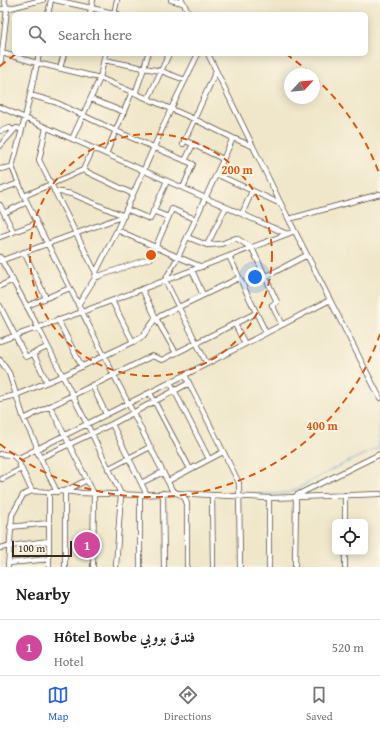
<!DOCTYPE html>
<html lang="en">
<head>
<meta charset="utf-8">
<style>
	:root { --surface:#fff; --page:#f2f2f2; --text:#222; --muted:#767676; --line:#e0e0e0; --accent:#2563eb }
	body { margin:0; font-family:"Gentium Book Plus",Amiri,serif; background:var(--page); color:var(--text) }
	.controls { position:absolute; right:12px; bottom:12px; display:grid; overflow:hidden; border-radius:6px; box-shadow:0 2px 10px #0003 }
	.controls button { width:36px; height:36px; display:grid; place-items:center; padding:0; border:0; border-bottom:1px solid var(--line); background:var(--surface); color:var(--text); font:20px sans-serif }
	.compass { position:absolute; left:284px; top:68px; width:36px; height:36px; border-radius:50%; background:var(--surface); box-shadow:0 2px 10px #0003; rotate:64deg }
	.scale { position:absolute; left:12px; bottom:10px; width:60px; box-sizing:border-box; padding-left:4px; border:2px solid #3b2a1e; border-top:0; font-size:11px; line-height:14px; white-space:nowrap; color:#3b2a1e; -webkit-text-stroke:3px #fcf5e5; paint-order:stroke }
	.you { position:absolute; left:255px; top:277px; width:14px; height:14px; margin:-10px; border:3px solid #fff; border-radius:50%; background:#1a73e8; box-shadow:0 0 0 6px #1a73e833 }
	.badge { display:grid; place-items:center; width:26px; height:26px; border-radius:50%; background:var(--accent); color:#fff; font-size:13px; font-weight:700 }
	.pin { position:absolute; translate:-50% -50%; border:2px solid #fff; box-shadow:0 1px 4px #0006 }
	.list { margin:0; padding:0; list-style:none }
	h2 { display:flex; justify-content:space-between; align-items:center; height:52px; margin:0; padding:0 16px; font-size:17px }
	h2 small { font-size:13px; font-weight:400; color:var(--muted) }
	.list li { display:grid; grid-template-columns:26px 1fr auto; gap:12px; align-items:center; box-sizing:border-box; height:56px; padding:0 16px; border-top:1px solid var(--line) }
	.list b { display:block; font-size:15px; white-space:nowrap }
	.list p { margin:0; font-size:13px; white-space:nowrap; color:var(--muted) }
	.list em { font-size:13px; font-style:normal; color:var(--muted) }
	.icon { flex:none; width:22px; height:22px; fill:none; stroke:currentColor; stroke-width:2; stroke-linecap:round; stroke-linejoin:round }
	.map { position:relative; flex:none; width:380px; height:567px; overflow:hidden }
	.search { position:absolute; background:var(--surface); box-shadow:0 2px 10px #0003; left:12px; right:12px; top:12px; height:44px; display:flex; align-items:center; gap:10px; box-sizing:border-box; padding:0 14px; border-radius:6px; color:var(--muted); font-size:15px }
	.sheet { height:108px; background:var(--surface) }
	nav { display:flex; justify-content:space-around; align-items:center; box-sizing:border-box; height:56px; border-top:1px solid var(--line); background:var(--surface); font-size:11px; color:var(--muted) }
	nav a { display:grid; justify-items:center; gap:2px }
	nav .on { color:var(--accent) }
	.map>svg:first-child { display:block }
</style>
</head>
<body>
<div class="map">
<svg width="380" height="567" viewBox="0 0 380 567">
	<rect width="100%" height="100%" fill="#fcf5e5"/>
	<filter id="ink" filterUnits="userSpaceOnUse"><feTurbulence type="fractalNoise" baseFrequency=".025" numOctaves="2"/><feDisplacementMap in="SourceGraphic" scale="8" xChannelSelector="R" yChannelSelector="G"/><feConvolveMatrix kernelMatrix="1 2 1 2 8 2 1 2 1" color-interpolation-filters="sRGB"/></filter>
	<filter id="wash" filterUnits="userSpaceOnUse"><feTurbulence type="fractalNoise" baseFrequency=".012" numOctaves="4" result="noise"/><feDisplacementMap in="SourceGraphic" scale="16" xChannelSelector="R" yChannelSelector="G"/><feGaussianBlur stdDeviation="0.9" result="paint"/><feColorMatrix in="noise" values="0 0 0 0 0 0 0 0 0 0 0 0 0 0 0 0 0 1.4 0 .05"/><feComposite in="paint" operator="in"/></filter>
	<g filter="url(#wash)">
		<rect width="100%" height="100%" fill="#f0e7ca"/>
		<g fill="none" stroke-linecap="round" stroke-linejoin="round">
			<path stroke="#5fa8d6" stroke-width="1" d="M246 495 289 493 335 468 379 447 380 408"/>
		</g>
	</g>
	<g filter="url(#ink)">
		<g fill="none" stroke-linecap="round" stroke-linejoin="round">
			<defs>
				<path id="minor" d="M55 0 118 14
					M171 0 183 3
					M182 0 189 14
					M0 9C15 9 29 2 43 0
					M48 14 51 0
					M90 14 93 0
					M114 14 117 0
					M2 53 37 63 100 78 194 119 233 138 252 146
					M39 54 25 118 12 167 24 196 37 223 172 490C180 496 184 493 187 504V567
					M208 54 281 204 380 398
					M104 60 144 68 161 71 185 80
					M0 64 2 53 7 9 4 0
					M60 68 64 54
					M135 94 144 68 148 54
					M30 95 55 102 116 131 193 164 183 188
					M91 99 124 112
					M148 99 169 54
					M0 107 287 234
					M46 128 39 160 98 277
					M0 131 10 128 13 131
					M72 139 100 78 105 54
					M184 140 223 159
					M183 144 216 71
					M0 146 15 129 17 128 22 130
					M106 154 132 92
					M185 161 193 144
					M0 169 12 167
					M83 170 133 194
					M216 174 281 204
					M0 190 19 183
					M54 191 72 194 124 216
					M24 196 83 170 93 149
					M0 205 13 231
					M126 209 150 219 167 181
					M153 211 168 217
					M4 213 27 202
					M242 214 252 191
					M289 219 380 194
					M117 230 178 257 202 267
					M0 237 37 223
					M187 237 207 245 221 244 236 238 252 248 277 302 272 305 282 325
					M207 245 226 207
					M24 252 46 298
					M229 256 266 333
					M0 257 38 327 87 424 121 494 116 567
					M0 261 124 216
					M192 270 203 295
					M96 277 151 258 172 209 195 219
					M265 277 307 255
					M0 286 13 280
					M142 289 156 318 176 353
					M112 301 133 342
					M78 305 95 278 96 272 117 230 171 109 198 54
					M0 306 26 357 47 347
					M27 306 70 288
					M58 320 82 367
					M235 324 245 344
					M0 341 82 312 295 231
					M33 353 47 382
					M0 360 9 373 24 419 36 444V449L57 492
					M207 364 165 280 178 257 233 138
					M114 375 152 356 162 360 256 313
					M185 375 239 483 240 567
					M170 382 209 459
					M92 385 106 414
					M150 393 190 469
					M0 399 16 395 62 376 133 342 143 336 156 318 239 278
					M50 406 94 494 93 567
					M24 419 114 375
					M112 424 147 495
					M0 454 12 455 17 459 32 491
					M40 458 112 424 189 383
					M17 459 185 375 330 300
					M108 469 150 447
					M2 479 21 469
					M168 481 223 452
					M141 483 163 472
					M49 492V567
					M163 493 164 567
					M212 495 213 567
					M297 495 380 454
					M345 495V522
					M10 527 49 523
					M0 548 10 546 49 541
					M345 552V567
					M9 563 49 559
					M8 567 12 515 23 495 32 491 49 492 65 491 81 493 140 495 176 493 212 495 269 498 380 494
					M65 567V491L87 480
					M140 567V495
					M269 567V498
					M295 567 296 496"/>
			</defs>
			<use href="#minor" stroke="#564638" stroke-width="6"/>
			<use href="#minor" stroke="#fff" stroke-width="4.5"/>
		</g>
	</g>
	<g fill="none" stroke="#df570d" stroke-width="2" stroke-dasharray="7 5">
		<circle cx="151" cy="255" r="121"/>
		<path d="M380 334A242 242 0 0 1 0 444M0 66A242 242 0 0 1 16 54M130 14A242 242 0 0 1 172 14M286 54A242 242 0 0 1 311 74M314 77A242 242 0 0 1 380 176"/>
	</g>
	<circle cx="151" cy="255" r="6" fill="#df570d" stroke="#fcf5e5" stroke-width="2"/>
	<g font-size="12" text-anchor="middle" font-weight="bold" fill="#df570d" stroke="#fcf5e5" stroke-width="4" stroke-linejoin="round" paint-order="stroke">
		<text x="237" y="174">200 m</text>
		<text x="322" y="430">400 m</text>
	</g>
</svg>
<div class="controls">
<button><svg class="icon" aria-label="locate" viewBox="0 0 24 24"><circle cx="12" cy="12" r="6"/><path d="M12 2v4M12 18v4M2 12h4M18 12h4"/></svg></button>
</div>
<svg class="compass" viewBox="-18 -18 36 36"><path d="M0-13l5 13h-10z" fill="#e53935"/><path d="M0 13l5-13h-10z" fill="#767676"/></svg>
<div class="scale">100 m</div>
<div class="you"></div>
<div class="pin badge" style="left:87px;top:545px;background:#d1479c">1</div>
<div class="search"><svg class="icon" aria-label="search" viewBox="0 0 24 24"><circle cx="10" cy="10" r="6"/><path d="M15 15l6 6"/></svg>Search here</div>
</div>
<section class="sheet">
<h2>Nearby<small></small></h2>
<ul class="list">
<li><span class="badge" style="background:#d1479c">1</span><div><b>Hôtel Bowbe فندق بووبي</b><p>Hotel</p></div><em>520 m</em></li>
</ul>
</section>
<nav>
<a class="on"><svg class="icon" aria-label="map" viewBox="0 0 24 24"><path d="M3 6l6-2 6 2 6-2v14l-6 2-6-2-6 2zM9 4v14M15 6v14"/></svg>Map</a>
<a><svg class="icon" aria-label="directions" viewBox="0 0 24 24"><path d="M12 3l9 9-9 9-9-9zM9 14v-3h6M13 9l2 2-2 2"/></svg>Directions</a>
<a><svg class="icon" aria-label="saved" viewBox="0 0 24 24"><path d="M7 4h10v16l-5-4-5 4z"/></svg>Saved</a>
</nav>
</body>
</html>
